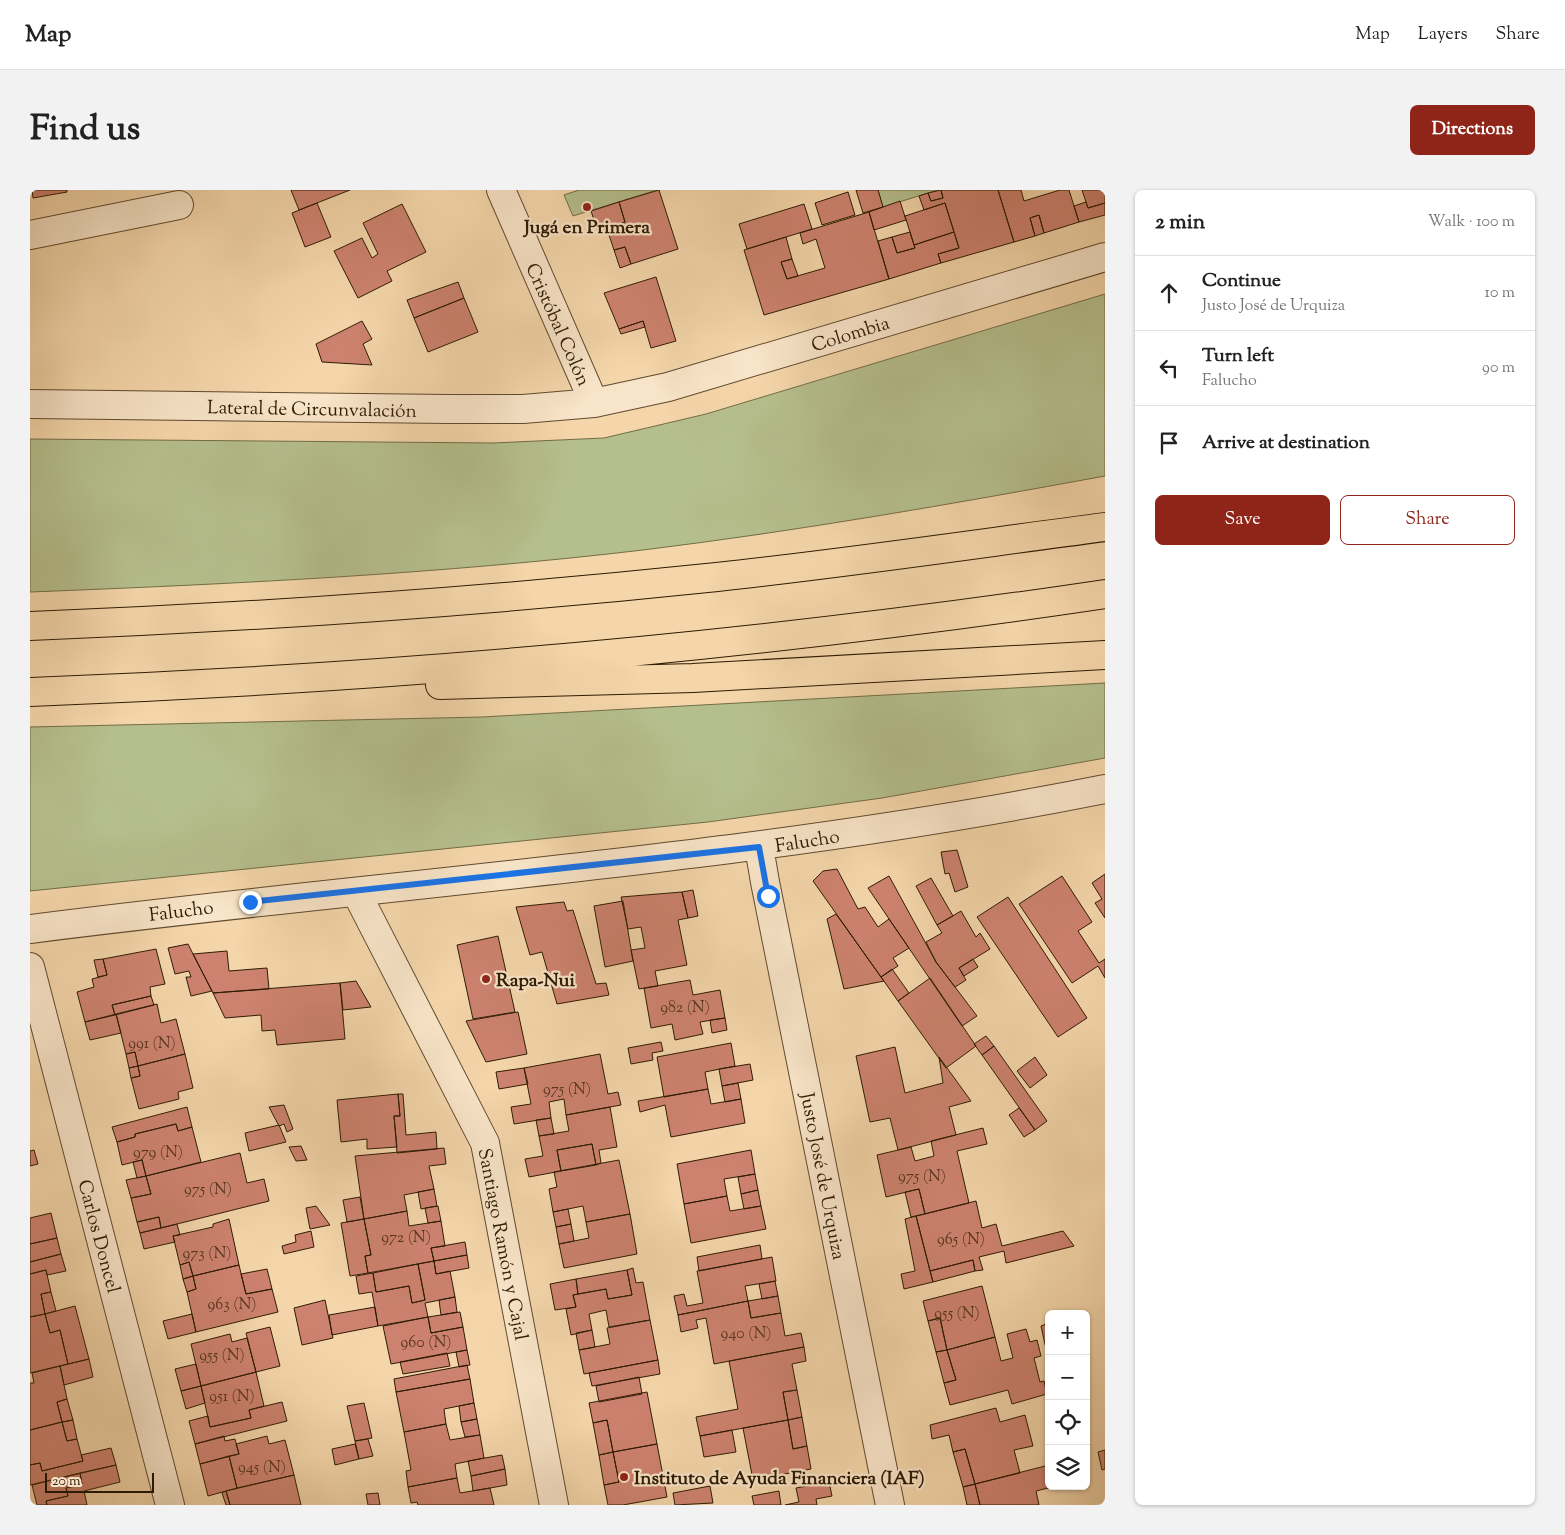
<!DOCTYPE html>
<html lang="en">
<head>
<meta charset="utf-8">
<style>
	:root { --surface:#fff; --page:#f2f2f2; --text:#222; --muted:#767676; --line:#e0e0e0; --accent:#8f2418 }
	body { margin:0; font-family:"Sorts Mill Goudy",serif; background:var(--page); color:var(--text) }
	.controls { position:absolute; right:15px; bottom:15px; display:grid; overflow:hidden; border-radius:8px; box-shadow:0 1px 4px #0004 }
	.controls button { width:45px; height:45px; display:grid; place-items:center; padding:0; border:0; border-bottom:1px solid var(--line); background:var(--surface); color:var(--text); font:25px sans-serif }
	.scale { position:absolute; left:15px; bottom:12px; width:109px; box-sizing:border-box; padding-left:5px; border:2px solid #2e1b04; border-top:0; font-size:14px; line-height:18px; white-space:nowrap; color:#2e1b04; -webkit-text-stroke:4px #f8e4c8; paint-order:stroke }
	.stop { position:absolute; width:15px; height:15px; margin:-11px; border:4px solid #1a73e8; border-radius:50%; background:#fff }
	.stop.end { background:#1a73e8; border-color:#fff; box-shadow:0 1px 5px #0008 }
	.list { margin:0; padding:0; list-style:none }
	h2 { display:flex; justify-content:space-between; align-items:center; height:65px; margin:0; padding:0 20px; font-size:21px }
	h2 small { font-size:16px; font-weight:400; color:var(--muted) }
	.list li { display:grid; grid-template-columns:32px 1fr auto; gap:15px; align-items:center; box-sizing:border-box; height:75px; padding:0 20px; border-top:1px solid var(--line) }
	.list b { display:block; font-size:19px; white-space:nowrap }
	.list p { margin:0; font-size:16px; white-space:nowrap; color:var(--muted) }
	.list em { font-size:16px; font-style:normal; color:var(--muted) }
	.actions { display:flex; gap:10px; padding:15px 20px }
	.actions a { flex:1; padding:11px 0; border:1px solid var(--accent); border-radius:8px; text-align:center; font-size:18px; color:var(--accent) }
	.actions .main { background:var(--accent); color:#fff }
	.icon { flex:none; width:28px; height:28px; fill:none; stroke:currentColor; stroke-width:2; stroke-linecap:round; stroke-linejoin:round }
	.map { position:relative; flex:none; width:1075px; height:1315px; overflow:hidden; border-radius:8px }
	header { display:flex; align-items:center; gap:30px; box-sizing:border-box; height:70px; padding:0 25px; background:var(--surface); border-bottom:1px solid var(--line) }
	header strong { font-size:24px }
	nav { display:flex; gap:28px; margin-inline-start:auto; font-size:18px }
	.intro { display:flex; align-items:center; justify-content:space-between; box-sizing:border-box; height:120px; padding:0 30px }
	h1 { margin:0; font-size:35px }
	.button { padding:12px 22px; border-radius:8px; background:var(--accent); color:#fff; font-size:18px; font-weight:700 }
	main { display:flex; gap:30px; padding:0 30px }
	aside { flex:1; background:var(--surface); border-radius:8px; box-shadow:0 1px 4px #0004 }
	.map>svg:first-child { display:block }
</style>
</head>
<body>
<header>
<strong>Map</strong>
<nav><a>Map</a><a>Layers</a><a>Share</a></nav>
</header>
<div class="intro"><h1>Find us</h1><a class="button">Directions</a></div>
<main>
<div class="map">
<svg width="1075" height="1315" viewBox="0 0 1075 1315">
	<rect width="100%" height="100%" fill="#f4d6aa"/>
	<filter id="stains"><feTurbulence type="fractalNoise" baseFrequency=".004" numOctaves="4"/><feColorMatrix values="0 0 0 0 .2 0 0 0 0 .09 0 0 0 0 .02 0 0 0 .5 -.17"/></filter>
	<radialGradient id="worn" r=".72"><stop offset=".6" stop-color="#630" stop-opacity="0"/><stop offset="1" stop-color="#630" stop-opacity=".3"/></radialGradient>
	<path fill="#b5bf8d" stroke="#726d48" d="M549 0H627L543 26 534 5Z
		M848 0H908L853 17Z
		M1075 104V286C922 314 768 341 613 360 410 384 204 394 0 402V249L463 253 574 248 676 224Z
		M1075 493V568L852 608 678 632 0 701V537L452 527Z"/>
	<path fill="#cd826f" stroke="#2e1b04" d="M2 0H37V2L3 8Z
		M261 0H320L269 20Z
		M629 0 648 59 601 74 595 57 584 60 577 39 595 32 589 12Z
		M826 0H848L853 17 833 23Z
		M911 0 913 8 901 11 898 3Z
		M911 0H968L984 52 911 73 908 64 929 58 915 13 894 20 889 6 898 3 901 11 913 8Z
		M968 0H991L994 11 1030 0H1039L1049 32 1014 43 1009 25 1000 28 1005 46 984 52Z
		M1052 0H1075V13L1058 18Z
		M818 2 825 25 792 35 785 13Z
		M870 11 876 30 844 40 839 22Z
		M589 12 595 32 568 42 561 21Z
		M1056 12 1058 18 1075 13V25L1049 32 1044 16Z
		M287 13 301 47 275 57 262 23Z
		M915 13 924 42 884 55 875 26Z
		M372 14 396 62 357 81 362 91 328 108 304 61 332 48 342 68 348 64 333 33Z
		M774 14 782 39 717 59 709 34Z
		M839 22 859 89 734 125 714 60 756 47 762 69 751 72 757 89 795 78 786 49 773 54 770 43Z
		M1009 25 1014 43 1005 46 1000 28Z
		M880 42 885 58 867 63 862 47Z
		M924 42 929 58 908 64 911 73 859 89 848 51 862 47 867 63 885 58 884 55Z
		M595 57 601 74 590 78 584 60Z
		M762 69 768 86 757 89 751 72Z
		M626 87 646 151 621 158 613 131 589 139 574 103Z
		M428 92 434 108 384 128 377 110Z
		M434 108 448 142 398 162 384 128Z
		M332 131 342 149 333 154 342 175 292 172 286 154Z
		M613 131 615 137 591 144 589 139Z
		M927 660 938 697 925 702 919 683 915 684 911 662Z
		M807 679 828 719 835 717 848 737 859 729 879 758 863 768 868 776 851 787 783 691 793 681Z
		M1075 684V728L1065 713 1072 709 1062 693Z
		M859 686 906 772 947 826 932 836 838 698Z
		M1032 686 1062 732 1048 741 1069 773 1075 769V788L1068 776 1042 793 989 714Z
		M901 688 923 726 907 735 886 696Z
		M663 700 668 726 658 728 652 702Z
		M652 702 658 728 648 730 657 775 625 781 628 796 609 799 601 760 615 758 611 737 598 739 591 707Z
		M978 707 1057 828 1028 847 947 727Z
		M593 711 603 771 575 777 564 716Z
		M534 712 537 721 543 720 566 794 576 793 579 805 527 814 512 762 500 765 486 717Z
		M931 721 946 747 950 743 960 759 929 778 936 790 925 797 906 772 896 752 912 743 907 735Z
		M806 724 851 787 854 791 814 799 797 729Z
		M468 746 485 822 443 829 427 755Z
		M158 754 163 764 182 801 161 806 156 787H161L159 781 145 784 138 758Z
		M126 759 135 794 120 797 121 806 82 815 85 825 55 832 47 802 64 797 62 789 77 785 73 769Z
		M197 761 199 781 237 778 239 799 183 803 163 764Z
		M73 769 77 785 68 787 64 770Z
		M943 769 948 777 934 786 929 778Z
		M862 779 879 803 868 811 851 787Z
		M900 788 946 856 916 878 868 811Z
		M660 790 663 805 690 800 695 828 670 832 673 844 645 850 642 834 621 838 614 798Z
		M326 791 341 817 313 820 310 793Z
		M310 793 315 849 247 855 245 840 232 841 231 825 195 828 183 803Z
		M121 806 124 815 85 825 82 815Z
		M127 814 131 833 146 829 155 864 108 876 105 862 96 864 86 824Z
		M488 822 497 864 456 872 436 831Z
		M86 824 91 843 60 850 55 832Z
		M695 828 697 840 682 843 680 830Z
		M956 846 964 856 952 865 944 854Z
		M631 852 633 861 622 863 623 870 601 874 598 858Z
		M701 853 705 876 675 882 678 899 634 907 627 867Z
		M964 856 1017 931 1005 940 952 865Z
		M865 857 875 903 913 893 909 867 941 911 919 917 926 945 868 960 860 928 840 932 826 866Z
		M105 862 108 876 99 878 96 864Z
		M155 864 163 898 148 902 149 909 109 919 101 888 110 886 108 876Z
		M570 864 578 904 588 902 591 915 536 925 534 909 519 912 521 928 484 934 481 917 501 914 494 878Z
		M1005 867 1017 885 1000 898 987 881Z
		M720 874 723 890 692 896 689 879Z
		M108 876 110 886 101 888 99 878Z
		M494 878 498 894 469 899 466 882Z
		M708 893 711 909 695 912 692 896Z
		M678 899 681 914 711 909 715 933 641 947 635 915 610 922 608 911Z
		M368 904 370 926H364L367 957 337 959V949L311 952 307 910Z
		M368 904H373L376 945 406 942 407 959 367 963 364 926H370Z
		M254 915 263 939 257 942 254 934 249 936 239 917Z
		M157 917 162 937 148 941 146 934 105 944V947L87 952 82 937Z
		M580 917 587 957 569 960 571 973 566 975 562 954 527 960 531 981 499 987 495 969 513 966 509 946 539 941 536 925Z
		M989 918 1005 940 994 947 979 925Z
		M521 928 524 944 509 946 506 930Z
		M146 934 148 941 162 937 171 972 116 986 112 970 92 975 87 952 105 947V944Z
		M249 935 256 952 219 961 215 943Z
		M953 938 957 954 927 961 939 1013 895 1024 889 999 856 1007 847 965 881 957 885 971 904 966 901 951Z
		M562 954 566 975 531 981 527 960Z
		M271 956 277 970 266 971 259 957Z
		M414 958 416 974 399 976 404 999 374 1005 377 1021 334 1029 325 966Z
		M4 960 8 974 0 976V961Z
		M721 960 725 984 694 989 697 1006 654 1014 647 974Z
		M210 963 217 993 234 989 239 1011 131 1038 129 1027 107 1032 101 1008 121 1004 116 986Z
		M112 970 116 986 107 988 103 972Z
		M589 970 600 1024 556 1032 553 1016 523 1022 519 999 527 997 524 982Z
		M725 984 728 1000 711 1004 708 987Z
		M116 986 121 1004 101 1008 96 990Z
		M404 999 407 1016 391 1019 388 1002Z
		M889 999 895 1024 881 1027 875 1002Z
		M728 1000 731 1016 714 1019 711 1004Z
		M697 1006 700 1021 731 1016 736 1039 661 1053 654 1014Z
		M330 1007 334 1029 317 1032 313 1010Z
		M946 1011 952 1038 966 1034 972 1056 1033 1041 1044 1056 976 1073 974 1061 949 1067 953 1080 945 1081 943 1070 900 1081 886 1026Z
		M286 1016 300 1035 280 1039 276 1018Z
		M408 1016 411 1031 398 1033 395 1018Z
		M538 1019 541 1034 526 1037 523 1022Z
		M377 1021 379 1036 411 1031 415 1056 401 1058 404 1071 338 1083 335 1066 341 1065 334 1029Z
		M21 1023 27 1048 0 1054V1028Z
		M600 1024 607 1064 534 1078 529 1054 559 1048 556 1032Z
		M886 1026 903 1092 874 1099 871 1084 885 1081 875 1029Z
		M129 1027 131 1038 110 1043 107 1032Z
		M199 1029 209 1075 163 1086 159 1072 150 1075 143 1046 183 1037V1034Z
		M334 1029 341 1065 335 1066 338 1083 320 1086 311 1033Z
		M147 1034 150 1045 143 1046 145 1052 114 1059 110 1043Z
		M541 1034 544 1051 529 1054 526 1037Z
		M281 1041 284 1057 254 1064 252 1056 266 1052 265 1045Z
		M27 1048 31 1064 0 1072V1054Z
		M435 1052 437 1065 404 1071 401 1058Z
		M730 1055 732 1069 669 1081 667 1067Z
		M31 1064 36 1081 17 1085 16 1080 0 1084V1072Z
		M437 1065 439 1078 406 1084 404 1071Z
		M742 1067 746 1091 715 1096 718 1111 648 1125 644 1106 654 1104 657 1116 673 1113 667 1081Z
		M943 1070 945 1081 903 1092 900 1081Z
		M404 1071 406 1084 420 1081 425 1107 395 1113 398 1127 348 1136 342 1102 329 1104 326 1086 343 1083 346 1102 379 1096 382 1113 395 1110 388 1074Z
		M159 1072 163 1086 153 1089 150 1075Z
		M388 1074 395 1110 382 1113 379 1096 346 1102 343 1083Z
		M209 1075 216 1104 242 1099 248 1122 166 1142 157 1102 166 1099 163 1086Z
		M603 1078 606 1093 613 1092 620 1130 579 1137 576 1120 559 1124 562 1140 541 1145 536 1119 546 1117 543 1105 576 1099 578 1109 602 1105 597 1080Z
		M237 1079 242 1099 216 1104 211 1084Z
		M16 1080 21 1102 11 1104 15 1124 0 1127V1084Z
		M597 1080 602 1105 578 1109 576 1099 548 1104 546 1089Z
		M163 1086 166 1099 157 1102 153 1089Z
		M546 1089 548 1104 543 1105 546 1117 525 1120 520 1094Z
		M745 1091 748 1106 732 1109 729 1094Z
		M952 1096 965 1147 917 1160 910 1128 898 1131 893 1111Z
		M21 1102 26 1121 15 1124 11 1104Z
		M748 1106 751 1123 721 1128 718 1111Z
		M425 1107 427 1122 411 1125 409 1110Z
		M295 1110 303 1148 272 1155 264 1118Z
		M718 1111 721 1128 751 1123 755 1146 771 1143 774 1157 684 1174 676 1128 666 1130 668 1138 651 1142 648 1125Z
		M45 1116 59 1169 38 1174 30 1140 20 1143 15 1124Z
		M345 1117 348 1136 302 1145 299 1125Z
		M430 1122 433 1137 401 1143 398 1127Z
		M15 1124 20 1143 30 1140 38 1174 0 1183V1127Z
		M162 1124 166 1142 138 1149 133 1131Z
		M398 1127 401 1143 433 1137 437 1160 361 1174 353 1136Z
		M910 1128 917 1160 906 1162 898 1131Z
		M620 1130 628 1170 554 1184 549 1160 580 1154 577 1138Z
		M1019 1133V1162L1017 1163 1011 1136Z
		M240 1137 250 1176 226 1182 216 1143Z
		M996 1139 1000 1152 1007 1150 1011 1166 1004 1168 1010 1192 1014 1191 1017 1204 982 1214 978 1200 920 1215 914 1193 926 1190 917 1160 965 1147 971 1171 983 1168 977 1144Z
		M562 1140 565 1157 549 1160 546 1143Z
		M200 1144 202 1152 217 1148 226 1182 171 1196 161 1154Z
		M774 1157 776 1171 762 1174 767 1200 753 1202 758 1230 670 1246 666 1227 708 1219 699 1171Z
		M437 1160 440 1175 429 1177 426 1162Z
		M917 1160 926 1190 914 1193 906 1162Z
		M417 1163 420 1176 373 1184 370 1172Z
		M59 1169 63 1187 34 1195 30 1176Z
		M628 1170 630 1184 562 1196 559 1183Z
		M166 1174 171 1196 151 1201 145 1179Z
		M437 1175 440 1189 366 1202 364 1189Z
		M30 1176 37 1209 27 1212 32 1232 0 1240V1193H4L2 1183Z
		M226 1182 234 1216 219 1220 221 1228 180 1237 171 1196Z
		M609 1187 612 1204 569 1212 566 1196Z
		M440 1189 444 1213 414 1219 416 1234 374 1242 366 1202Z
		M171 1196 175 1213 156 1219 151 1201Z
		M767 1200 772 1227 758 1230 753 1202Z
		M617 1202 627 1254 583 1262 577 1230 563 1233 559 1213Z
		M37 1209 43 1230 32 1232 27 1212Z
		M252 1212 257 1231 165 1254 159 1231 178 1226 180 1237 221 1228 219 1220Z
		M334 1213 342 1248 325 1251 317 1216Z
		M444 1213 447 1229 431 1232 429 1216Z
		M966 1218 970 1232 995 1225 1003 1256 984 1260 990 1283 945 1294 935 1259 923 1262 919 1245 902 1249 900 1235Z
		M772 1227 777 1256 763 1259 758 1230Z
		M447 1229 450 1245 435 1247 431 1232Z
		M43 1230 47 1249 37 1251 32 1232Z
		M577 1230 583 1262 569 1265 563 1233Z
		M758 1230 763 1259 777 1256 781 1279 723 1290 713 1238Z
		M32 1232 37 1251 47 1249 53 1271 12 1281 10 1273 0 1275V1240Z
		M416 1234 420 1250 450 1245 454 1268 425 1274 427 1288 378 1297 376 1281 381 1280 374 1242Z
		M702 1240 706 1262 674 1267 670 1246Z
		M194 1246 195 1251 205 1249 209 1264 170 1274 165 1254Z
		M237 1246 239 1254 255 1250 264 1285 207 1298 199 1266 209 1264 206 1254Z
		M338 1249 343 1266 329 1269 325 1251Z
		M325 1254 329 1269 305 1275 302 1259Z
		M627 1254 637 1307 593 1315H578L574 1295 589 1292 583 1262Z
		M81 1258 86 1275 0 1295V1275L10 1273 12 1281 53 1271 51 1265Z
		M935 1259 945 1294 933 1297 923 1262Z
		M1075 1260V1279L1072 1280 1068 1262Z
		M583 1262 589 1292 574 1295 569 1265Z
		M472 1265 475 1279 441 1286 438 1271Z
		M199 1266 207 1298 178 1306 170 1274Z
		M86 1275 90 1292 54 1301 57 1315H17L16 1311 38 1306 36 1298 52 1294 50 1283Z
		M1019 1275V1296H1026L1006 1301 1009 1315H950L945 1294Z
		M475 1279 477 1295 443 1301 441 1286Z
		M50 1283 52 1294 36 1298 38 1306 16 1311 17 1315H7L2 1295Z
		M264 1285 271 1315H200L196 1301Z
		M427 1288 430 1303 460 1298 464 1315H388L387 1312 381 1313 378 1297Z
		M799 1292 802 1306 786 1309 787 1315H755L769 1312 766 1298Z
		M945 1294 950 1315H937L933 1297Z
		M680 1296 683 1313 645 1315 643 1303Z
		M196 1301 200 1315H196L192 1303Z
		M749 1301 751 1315H724L722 1306Z
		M348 1303 350 1315H338L336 1304Z"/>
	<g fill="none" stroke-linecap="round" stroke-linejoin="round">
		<defs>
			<path id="minor" d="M471 0 564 213
				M0 45 149 15
				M0 214 418 219H493L564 213 638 197 1075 67
				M729 657 735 692 860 1315
				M326 702 455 953 524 1315
				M0 739C359 693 720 670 1075 599
				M0 777 140 1315"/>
			<path id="highway" d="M0 436C230 427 459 411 687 387 817 373 946 354 1075 337
				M410 495 663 488 1075 465
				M0 502C360 488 719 457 1075 404"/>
		</defs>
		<use href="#minor" stroke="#604a2e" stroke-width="30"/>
		<use href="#highway" stroke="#2e1b04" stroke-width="30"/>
		<use href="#minor" stroke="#f8e4c8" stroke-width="28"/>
		<use href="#highway" stroke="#f4d6aa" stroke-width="28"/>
	</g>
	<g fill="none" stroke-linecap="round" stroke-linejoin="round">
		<path stroke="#1a73e8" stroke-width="6" d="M220 712 729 657 738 706"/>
	</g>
	<g fill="#8f2418" stroke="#f8e4c8" stroke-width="2">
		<circle cx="557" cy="17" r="5"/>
		<circle cx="456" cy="789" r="5"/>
		<circle cx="594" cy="1287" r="5"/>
	</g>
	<g text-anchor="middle" stroke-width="4.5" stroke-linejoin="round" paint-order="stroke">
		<g font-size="16" fill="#56351f">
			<text x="655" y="822">982 (N)</text>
			<text x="122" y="858">991 (N)</text>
			<text x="537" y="904">975 (N)</text>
			<text x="128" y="967">979 (N)</text>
			<text x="892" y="991">975 (N)</text>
			<text x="178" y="1004">975 (N)</text>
			<text x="376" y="1052">972 (N)</text>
			<text x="931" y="1054">965 (N)</text>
			<text x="177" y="1068">973 (N)</text>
			<text x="202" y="1119">963 (N)</text>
			<text x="927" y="1128">955 (N)</text>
			<text x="716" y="1148">940 (N)</text>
			<text x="396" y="1157">960 (N)</text>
			<text x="192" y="1170">955 (N)</text>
			<text x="202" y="1211">951 (N)</text>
			<text x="232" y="1282">945 (N)</text>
		</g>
		<g font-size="19" font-weight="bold" fill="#2e1b04" stroke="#f8e4c8" text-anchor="start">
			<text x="557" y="43" text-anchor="middle">Jugá en Primera</text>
			<text x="466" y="796">Rapa-Nui</text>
			<text x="604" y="1294">Instituto de Ayuda Financiera (IAF)</text>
		</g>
		<g font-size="19" fill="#2e1b04" stroke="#f8e4c8">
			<text transform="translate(529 134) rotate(66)" y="7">Cristóbal Colón</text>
			<text transform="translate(820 143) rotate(-17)" y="7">Colombia</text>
			<text transform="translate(282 218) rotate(1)" y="7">Lateral de Circunvalación</text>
			<text transform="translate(777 650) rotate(-9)" y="7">Falucho</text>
			<text transform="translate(151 720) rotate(-7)" y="7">Falucho</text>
			<text transform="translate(794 986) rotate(79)" y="7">Justo José de Urquiza</text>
			<text transform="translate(70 1046) rotate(75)" y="7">Carlos Doncel</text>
			<text transform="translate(474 1054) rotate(79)" y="7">Santiago Ramón y Cajal</text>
		</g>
	</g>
	<rect width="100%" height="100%" filter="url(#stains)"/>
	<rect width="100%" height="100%" fill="url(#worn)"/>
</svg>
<div class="controls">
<button>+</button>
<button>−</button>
<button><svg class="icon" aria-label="locate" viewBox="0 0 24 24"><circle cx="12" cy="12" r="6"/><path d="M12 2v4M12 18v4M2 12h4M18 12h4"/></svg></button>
<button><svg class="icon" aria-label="layers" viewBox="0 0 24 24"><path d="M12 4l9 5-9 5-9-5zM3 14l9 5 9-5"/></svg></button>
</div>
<div class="scale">20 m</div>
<div class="stop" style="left:738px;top:706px"></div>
<div class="stop end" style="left:220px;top:712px"></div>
</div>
<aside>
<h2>2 min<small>Walk · 100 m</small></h2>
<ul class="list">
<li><svg class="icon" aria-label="ahead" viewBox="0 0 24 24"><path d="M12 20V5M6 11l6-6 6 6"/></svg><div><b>Continue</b><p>Justo José de Urquiza</p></div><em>10 m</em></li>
<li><svg class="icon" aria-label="left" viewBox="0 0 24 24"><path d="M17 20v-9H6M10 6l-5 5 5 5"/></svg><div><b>Turn left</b><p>Falucho</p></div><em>90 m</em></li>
<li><svg class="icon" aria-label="arrive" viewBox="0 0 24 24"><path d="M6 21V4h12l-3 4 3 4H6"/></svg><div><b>Arrive at destination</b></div></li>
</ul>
<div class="actions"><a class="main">Save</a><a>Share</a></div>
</aside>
</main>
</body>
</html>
